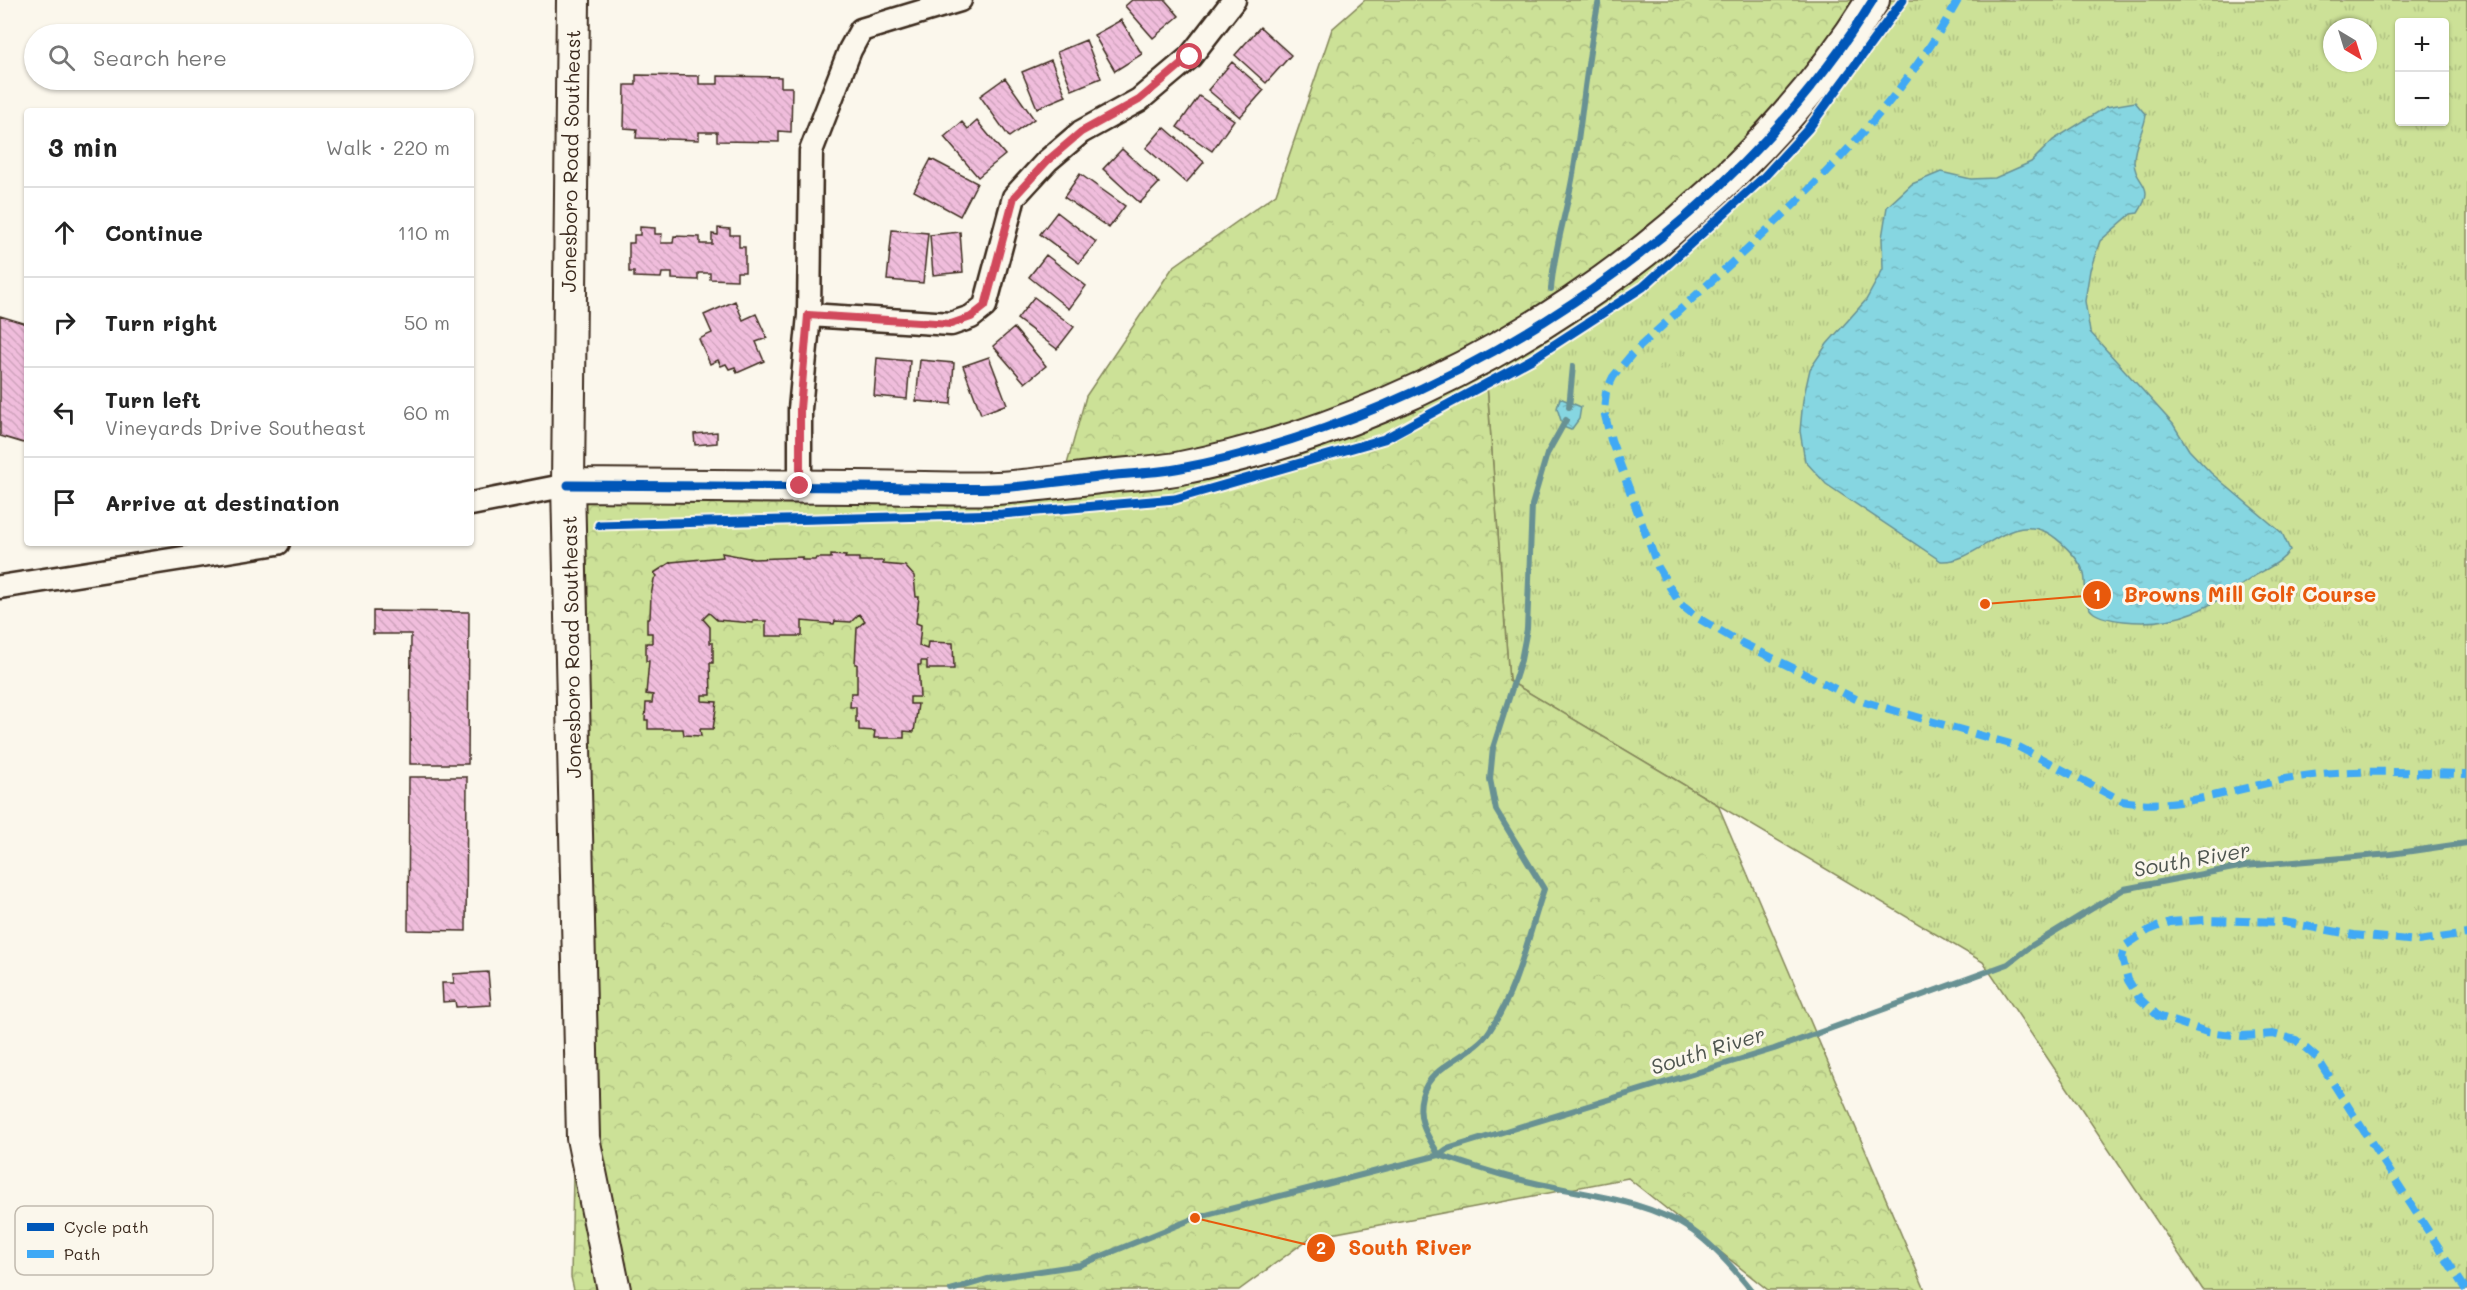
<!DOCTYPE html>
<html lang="en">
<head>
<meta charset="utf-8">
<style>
	:root { --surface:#fff; --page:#f2f2f2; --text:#222; --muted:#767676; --line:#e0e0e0 }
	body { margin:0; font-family:Mali,sans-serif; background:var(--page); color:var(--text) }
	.controls { position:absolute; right:18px; top:18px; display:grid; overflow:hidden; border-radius:6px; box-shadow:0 2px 4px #0004 }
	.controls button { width:54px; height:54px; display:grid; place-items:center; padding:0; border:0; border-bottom:2px solid var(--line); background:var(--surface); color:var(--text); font:30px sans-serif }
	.compass { position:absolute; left:2323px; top:18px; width:54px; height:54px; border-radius:50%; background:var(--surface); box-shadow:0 2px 4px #0004; rotate:142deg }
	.stop { position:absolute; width:18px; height:18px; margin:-14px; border:4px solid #d1495b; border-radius:50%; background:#fff }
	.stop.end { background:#d1495b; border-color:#fff; box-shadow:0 2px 6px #0008 }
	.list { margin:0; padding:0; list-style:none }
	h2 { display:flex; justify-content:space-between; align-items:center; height:78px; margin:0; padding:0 24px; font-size:26px }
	h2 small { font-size:20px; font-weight:400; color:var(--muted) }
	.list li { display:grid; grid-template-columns:39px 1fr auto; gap:18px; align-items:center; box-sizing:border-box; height:90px; padding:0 24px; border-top:2px solid var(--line) }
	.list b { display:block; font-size:22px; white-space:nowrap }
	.list p { margin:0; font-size:20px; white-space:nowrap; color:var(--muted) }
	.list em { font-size:20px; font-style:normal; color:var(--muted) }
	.icon { flex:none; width:33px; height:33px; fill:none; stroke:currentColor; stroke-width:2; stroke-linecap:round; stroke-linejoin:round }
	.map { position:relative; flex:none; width:2467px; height:1290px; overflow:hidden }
	.search { position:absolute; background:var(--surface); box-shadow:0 2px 4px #0004; left:24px; top:24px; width:450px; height:66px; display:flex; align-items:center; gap:15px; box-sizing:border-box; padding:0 21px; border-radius:33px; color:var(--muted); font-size:22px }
	.panel { position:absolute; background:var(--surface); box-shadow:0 2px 4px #0004; left:24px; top:108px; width:450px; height:438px; border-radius:6px }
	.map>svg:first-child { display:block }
</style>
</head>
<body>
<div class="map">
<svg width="2467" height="1290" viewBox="0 0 2467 1290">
	<defs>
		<pattern id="grass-tufts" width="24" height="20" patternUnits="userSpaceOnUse" patternTransform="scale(1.5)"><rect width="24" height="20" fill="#cce197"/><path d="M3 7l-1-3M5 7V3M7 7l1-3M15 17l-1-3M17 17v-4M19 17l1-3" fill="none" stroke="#b0c182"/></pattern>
		<pattern id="forest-crowns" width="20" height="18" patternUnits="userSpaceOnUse" patternTransform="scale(1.5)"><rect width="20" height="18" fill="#cce197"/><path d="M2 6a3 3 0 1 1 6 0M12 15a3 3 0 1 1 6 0" fill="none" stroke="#b0c182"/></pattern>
		<pattern id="water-ripples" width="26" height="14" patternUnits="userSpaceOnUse" patternTransform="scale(1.5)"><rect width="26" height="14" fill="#86d6e1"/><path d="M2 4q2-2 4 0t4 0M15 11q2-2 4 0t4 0" fill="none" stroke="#75b8c1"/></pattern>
		<pattern id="building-back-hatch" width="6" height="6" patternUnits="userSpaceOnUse" patternTransform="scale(1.5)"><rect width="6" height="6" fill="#f0bddc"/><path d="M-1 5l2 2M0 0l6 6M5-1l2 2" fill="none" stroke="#cfa3bc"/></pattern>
	</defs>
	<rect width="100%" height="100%" fill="#fbf7ec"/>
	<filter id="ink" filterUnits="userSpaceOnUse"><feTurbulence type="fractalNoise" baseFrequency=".0167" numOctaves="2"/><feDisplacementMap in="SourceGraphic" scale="12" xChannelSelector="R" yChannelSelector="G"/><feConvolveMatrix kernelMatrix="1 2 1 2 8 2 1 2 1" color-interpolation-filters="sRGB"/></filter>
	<g filter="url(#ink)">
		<path fill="url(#grass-tufts)" stroke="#84865a" stroke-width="1.5" fill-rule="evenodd" d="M1863 0H2467V1290H2203L1983 962 1509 681 1484 345ZM2400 22H2444V122H2400ZM2332 27H2368V63H2332Z"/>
		<path fill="url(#forest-crowns)" stroke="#84865a" stroke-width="1.5" d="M1365 0H1863L1804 93 1627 263 1484 345 1509 681 1718 805 1925 1290H1768L1628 1178 1310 1238 1239 1290H574L571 1277 579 871 565 495 982 492 1066 468 1086 396 1173 267 1276 194 1332 29Z"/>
		<path fill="url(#water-ripples)" stroke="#689193" stroke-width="1.5" d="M2135 102 2146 115C2144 131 2134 144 2134 161 2134 185 2158 183 2138 213L2131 214 2100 241 2090 270 2085 301 2090 332 2173 424 2189 450 2211 473 2282 533 2290 550C2281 563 2266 569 2253 577 2210 607 2179 627 2124 621 2115 620 2101 618 2094 613 2079 602 2089 585 2083 571 2079 558 2058 538 2046 532 2006 513 1979 563 1941 561L1826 484 1805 461 1800 431 1803 400 1810 369 1827 344 1866 300 1883 269 1882 238 1887 207 1912 184 1941 172 1971 179 1995 178 2031 162 2053 140 2106 107Z
			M1560 398 1581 407 1579 419 1571 430 1563 427 1557 408Z"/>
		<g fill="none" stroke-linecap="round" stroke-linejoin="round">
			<path stroke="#689193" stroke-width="6" d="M1551 289C1554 247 1568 209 1574 168 1583 112 1587 56 1599 0
				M1569 407 1573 366
				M1566 420 1547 454 1532 505 1527 629 1521 660 1493 748 1490 779 1496 810 1544 889C1528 936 1518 989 1490 1030 1473 1057 1431 1063 1422 1096 1416 1119 1427 1136 1439 1155 1465 1163 1491 1173 1518 1179 1575 1194 1643 1197 1693 1231 1714 1246 1735 1270 1751 1290
				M951 1290 988 1279 1080 1265 1195 1218 1439 1155 1447 1149 1774 1049 2008 964 2031 946 2124 889 2244 866 2391 854 2467 843"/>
		</g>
		<path fill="url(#building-back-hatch)" stroke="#3b2a1e" stroke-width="1.5" d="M1132 0H1165L1179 16 1153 38 1125 6Z
			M1121 20 1142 54 1115 71 1094 35Z
			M1260 27 1291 55 1266 83 1235 55Z
			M1086 40 1101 78 1072 90 1057 52Z
			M1051 60 1066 96 1037 108 1022 72Z
			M1232 62 1264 90 1240 117 1208 90Z
			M636 75 699 76V84H718V76L781 77V87H792L791 132 779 131V142L717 141V132H699V140L636 138 637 129 624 128 625 85H636Z
			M1005 78 1034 119 1009 137 980 96Z
			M1199 96 1234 120 1212 151 1177 127Z
			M977 121 1005 155 978 177 944 137 962 122 968 129Z
			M1164 127 1204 162 1186 183 1146 148Z
			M1122 149 1159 183 1140 203 1103 169Z
			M931 159 977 183 960 216 914 191Z
			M1080 174 1125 206 1109 228 1064 197Z
			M1057 212 1096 242 1079 263 1040 234Z
			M640 227 655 228V234H662L661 243H673L674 236 700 237V244H712V234L718 235V228L730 229V235H739V247H745V272H737V280L710 279V273H698V280L672 279V273H662L661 278 634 277V272H629V243H634V235H640Z
			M892 230 928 233 923 283 887 280Z
			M960 232 963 272 933 275 930 235Z
			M1046 255 1086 286 1069 309 1029 277Z
			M1034 297 1074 327 1057 349 1017 319Z
			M735 301 743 320 756 314 767 338 756 342 764 361 737 373 735 367 729 369 726 364 721 366 718 360 710 364 699 339 712 333 704 315Z
			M0 316 27 324V444L0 436Z
			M1014 328 1046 366 1025 383 993 346Z
			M989 357 1007 404 981 414 963 366Z
			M877 358 910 361 907 399 874 396Z
			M920 360 954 363 951 404 916 401Z
			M717 432V443L695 445 694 434Z
			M722 553 754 559 802 557V560H815L816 558H831V555L846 556 845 558H859V561H883V564L905 566 914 576 916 597H919L916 623 921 625 919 646 927 649 928 642 953 643 954 669H927V661H921V665H918L920 697H910V704H918L914 732 904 731V738H874L875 731 859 730V722H856V707H850L851 693H857V664H855L857 628 865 621 859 614 851 622 835 621 834 624 802 621V636H766V621H753V623L717 620 709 613 703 619 710 627V643H713V663H710L711 695H702V701L717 702 713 729H700L701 736 684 735 683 729H648V720H645L646 703H652L653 695 646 694 649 661H646V643H652V633H647V618H650L651 596 654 579 657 576 654 573 671 562 723 557Z
			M373 611 469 612 468 764H410L411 634H373Z
			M409 777H467L466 931 408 930Z
			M488 972 491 1005 456 1007 455 1001 443 1002 442 983H454L453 974Z"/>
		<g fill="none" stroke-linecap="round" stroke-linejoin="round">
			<defs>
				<path id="street" d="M809 315 951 324 971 317 985 306 1014 197 1047 161 1081 132 1139 100 1190 57 1234 0
					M800 486V409L809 315 811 151 850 50 861 30 960 0
					M471 504 568 485
					M0 587 278 543"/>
				<path id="secondary" d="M573 0 568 485 583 1138 614 1290
					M568 485C664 486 760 486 856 487 903 487 950 490 997 488 1034 486 1071 480 1107 476 1131 473 1157 473 1181 468 1451 415 1727 235 1873 0"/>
			</defs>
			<use href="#street" stroke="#3b2a1e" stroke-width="27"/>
			<use href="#secondary" stroke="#3b2a1e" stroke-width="36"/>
			<use href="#street" stroke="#fbf7ec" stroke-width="22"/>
			<use href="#secondary" stroke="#fbf7ec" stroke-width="32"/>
			<path stroke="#3fa9f5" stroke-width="8" stroke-dasharray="15 8" stroke-linecap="butt" d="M1958 0C1880 142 1749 244 1632 354L1613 377 1606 392 1604 411 1611 440 1658 567 1680 604 1698 618 1736 640 1858 700 2017 746 2122 801C2181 812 2240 786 2298 777 2354 768 2411 773 2467 774
				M2466 1290 2317 1058 2296 1040 2273 1034 2242 1036 2207 1032 2158 1016 2140 999 2128 980 2122 957 2126 945 2149 930 2170 922 2206 920 2284 922 2354 935 2418 941 2467 934"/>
			<defs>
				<path id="cycleway" d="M568 485C664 486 760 486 856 487 903 487 950 490 997 488 1034 486 1071 480 1107 476 1131 473 1157 473 1181 468 1451 415 1727 235 1873 0
					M599 525 1002 514 1175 499 1384 439 1532 359 1643 287 1763 178 1808 129 1903 0"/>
			</defs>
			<use href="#cycleway" stroke="#fbf7ec" stroke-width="13"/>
			<use href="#cycleway" stroke="#0057b8" stroke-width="9"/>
		</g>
	</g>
	<g fill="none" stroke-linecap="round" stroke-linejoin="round" filter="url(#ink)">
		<path stroke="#d1495b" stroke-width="8" d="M800 486V409L808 315 951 324 971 317 985 306 1014 197 1047 161 1081 132 1139 100 1190 57"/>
	</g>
	<g text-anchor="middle" stroke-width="6" stroke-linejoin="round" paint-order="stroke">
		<g font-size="20" fill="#3b2a1e" stroke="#fbf7ec">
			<text transform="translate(571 161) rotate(-89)" y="7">Jonesboro Road Southeast</text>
			<text transform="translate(572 647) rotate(-91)" y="7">Jonesboro Road Southeast</text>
		</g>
		<g font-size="21" font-style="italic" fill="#4e554f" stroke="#fbf7ec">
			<text transform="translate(2192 860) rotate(-10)" y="7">South River</text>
			<text transform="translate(1708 1051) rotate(-17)" y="7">South River</text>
		</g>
	</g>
	<rect x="15" y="1206" width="198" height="69" rx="9" fill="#fbf7ec" stroke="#c1baae" stroke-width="1.5"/>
	<rect x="27" y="1223" width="27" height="8" fill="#0057b8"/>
	<rect x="27" y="1250" width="27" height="8" fill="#3fa9f5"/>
	<g font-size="16" fill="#3b2a1e">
		<text x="64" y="1233">Cycle path</text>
		<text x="64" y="1260">Path</text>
	</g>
	<path fill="none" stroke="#e8590c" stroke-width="2" d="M1985 604L2097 595M1195 1218L1321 1248"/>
	<g fill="#e8590c" stroke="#fbf7ec" stroke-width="2">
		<circle cx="1985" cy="604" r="6"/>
		<circle cx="1195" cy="1218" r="6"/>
		<circle cx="2097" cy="595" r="15"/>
		<circle cx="1321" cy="1248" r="15"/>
	</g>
	<g font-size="18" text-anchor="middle" font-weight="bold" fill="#fff">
		<text x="2097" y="601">1</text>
		<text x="1321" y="1254">2</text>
	</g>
	<g font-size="21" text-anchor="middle" font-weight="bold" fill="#e8590c" stroke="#fbf7ec" stroke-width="6" stroke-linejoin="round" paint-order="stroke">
		<text x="2250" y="602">Browns Mill Golf Course</text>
		<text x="1410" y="1255">South River</text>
	</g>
</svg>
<div class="controls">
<button>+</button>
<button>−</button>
</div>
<svg class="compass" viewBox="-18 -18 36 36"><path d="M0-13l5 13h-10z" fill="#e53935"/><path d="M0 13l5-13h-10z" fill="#767676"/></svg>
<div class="stop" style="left:1190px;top:57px"></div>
<div class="stop end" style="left:800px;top:486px"></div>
<div class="search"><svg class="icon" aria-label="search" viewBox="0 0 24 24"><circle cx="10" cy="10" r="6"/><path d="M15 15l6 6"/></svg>Search here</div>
<section class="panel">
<h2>3 min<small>Walk · 220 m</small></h2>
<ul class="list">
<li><svg class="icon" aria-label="ahead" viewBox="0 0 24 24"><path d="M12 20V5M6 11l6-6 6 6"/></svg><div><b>Continue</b></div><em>110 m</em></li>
<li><svg class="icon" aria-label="right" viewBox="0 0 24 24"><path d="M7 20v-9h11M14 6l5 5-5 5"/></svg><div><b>Turn right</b></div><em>50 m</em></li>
<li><svg class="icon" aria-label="left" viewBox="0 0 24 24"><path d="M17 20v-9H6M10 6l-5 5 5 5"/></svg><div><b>Turn left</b><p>Vineyards Drive Southeast</p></div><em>60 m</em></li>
<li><svg class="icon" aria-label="arrive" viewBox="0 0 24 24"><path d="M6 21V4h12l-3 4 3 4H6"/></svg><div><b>Arrive at destination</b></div></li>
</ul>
</section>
</div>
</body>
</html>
